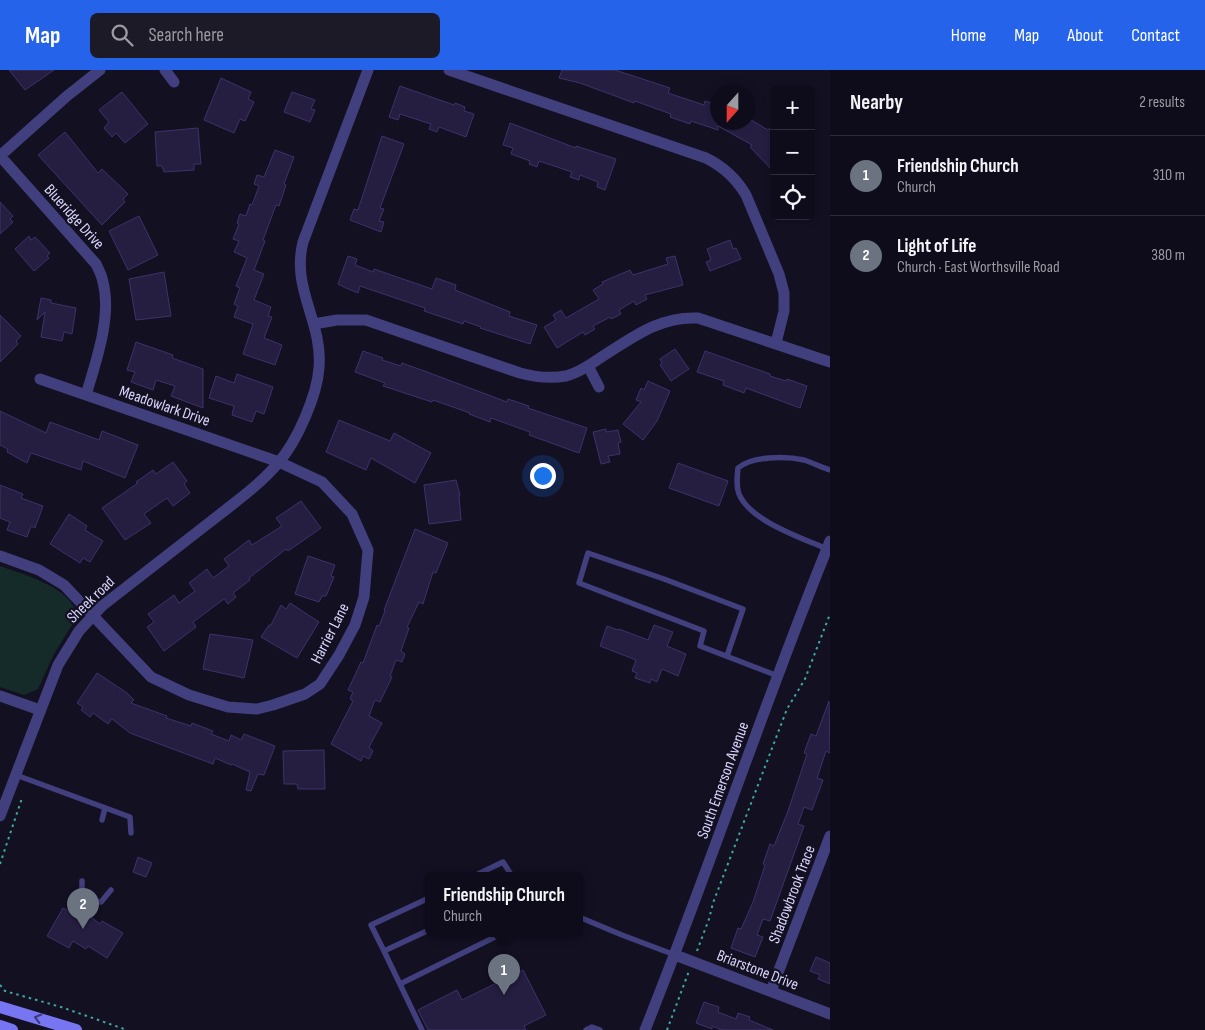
<!DOCTYPE html>
<html lang="en">
<head>
<meta charset="utf-8">
<style>
	:root { --surface:#0e0c1a; --page:#1c1a27; --text:#f1f3f6; --muted:#9b9ba2; --line:#2e2c39; --accent:#2563eb }
	body { margin:0; font-family:"Sofia Sans Condensed",sans-serif; background:var(--page); color:var(--text) }
	.controls { position:absolute; right:15px; top:15px; display:grid; overflow:hidden; border-radius:8px; box-shadow:0 2px 8px #0003 }
	.controls button { width:45px; height:45px; display:grid; place-items:center; padding:0; border:0; border-bottom:1px solid var(--line); background:var(--surface); color:var(--text); font:25px sans-serif }
	.compass { position:absolute; left:710px; top:15px; width:45px; height:45px; border-radius:50%; background:var(--surface); box-shadow:0 2px 8px #0003; rotate:201deg }
	.you { position:absolute; left:542px; top:405px; width:18px; height:18px; margin:-12px; border:4px solid #fff; border-radius:50%; background:#1a73e8; box-shadow:0 0 0 8px #1a73e833 }
	.badge { display:grid; place-items:center; width:32px; height:32px; border-radius:50%; background:var(--accent); color:#fff; font-size:16px; font-weight:700 }
	.pin { position:absolute; translate:-50% -41px; filter:drop-shadow(0 1px 2px #0008) }
	.pin::after { content:''; position:absolute; top:26px; width:18px; height:15px; background:inherit; clip-path:polygon(0 0,100% 0,50% 100%) }
	.popup { position:absolute; left:425px; top:802px; width:158px; height:65px; box-sizing:border-box; display:grid; place-content:center; border-radius:8px; background:var(--surface); filter:drop-shadow(0 1px 4px #0005); font-size:16px; white-space:nowrap; color:var(--muted) }
	.popup b { font-size:19px; color:var(--text) }
	.popup::after { content:''; position:absolute; left:50%; top:100%; margin-left:-10px; border:10px solid transparent; border-top-color:var(--surface) }
	.list { margin:0; padding:0; list-style:none }
	h2 { display:flex; justify-content:space-between; align-items:center; height:65px; margin:0; padding:0 20px; font-size:21px }
	h2 small { font-size:16px; font-weight:400; color:var(--muted) }
	.list li { display:grid; grid-template-columns:32px 1fr auto; gap:15px; align-items:center; box-sizing:border-box; height:80px; padding:0 20px; border-top:1px solid var(--line) }
	.list b { display:block; font-size:19px; white-space:nowrap }
	.list p { margin:0; font-size:16px; white-space:nowrap; color:var(--muted) }
	.list em { font-size:16px; font-style:normal; color:var(--muted) }
	.icon { flex:none; width:28px; height:28px; fill:none; stroke:currentColor; stroke-width:2; stroke-linecap:round; stroke-linejoin:round }
	.map { position:relative; flex:none; width:830px; height:960px; overflow:hidden }
	header { display:flex; align-items:center; gap:30px; box-sizing:border-box; height:70px; padding:0 25px; background:var(--accent); color:#fff }
	header strong { font-size:24px }
	nav { display:flex; gap:28px; margin-inline-start:auto; font-size:18px }
	.search { width:350px; height:45px; background:var(--page); display:flex; align-items:center; gap:12px; box-sizing:border-box; padding:0 18px; border-radius:8px; color:var(--muted); font-size:19px }
	main { display:flex }
	aside { flex:1; background:var(--surface) }
	.map>svg:first-child { display:block }
</style>
</head>
<body>
<header>
<strong>Map</strong>
<div class="search"><svg class="icon" aria-label="search" viewBox="0 0 24 24"><circle cx="10" cy="10" r="6"/><path d="M15 15l6 6"/></svg>Search here</div>
<nav><a>Home</a><a>Map</a><a>About</a><a>Contact</a></nav>
</header>
<main>
<div class="map">
<svg width="830" height="960" viewBox="0 0 830 960">
	<rect width="100%" height="100%" fill="#131022"/>
	<path fill="#142b2a" d="M0 496C22 504 75 518 77 547L54 584 38 619 24 625 0 617Z"/>
	<path fill="#251e41" stroke="#3d326b" d="M9 0H54L25 20Z
		M562 0H615L670 18 668 23 704 35 705 31 718 35V52H748V48L768 60 774 54V102L750 77 752 75 718 56V60L691 51 690 54 670 47 671 44 635 31 634 33 580 13 559 8Z
		M221 8 251 22 248 29 254 32 245 51 240 49 234 63 204 50Z
		M400 16 454 35 455 33 465 37 464 41 474 44 466 67 439 57 437 62 429 59 431 54 400 44 398 50 389 47Z
		M122 22 148 54 125 73 116 63 112 67 104 58 109 52 99 40Z
		M292 22 315 30 311 39 315 40 310 52 284 42Z
		M510 53 576 78V76L616 89 605 120 597 117 598 112 580 105 579 110 570 107 572 102 539 91 537 97 529 94 530 91 511 84 513 78 503 75Z
		M198 58 201 94H194V100L164 102 162 96H157L155 62Z
		M65 62 98 103 102 99 128 124 123 129 125 132 102 155 38 85Z
		M382 66 404 74 380 138 384 139 379 151 384 152 381 162 350 150 354 139 358 140Z
		M275 80 294 87 284 114 286 115 279 136 276 135 263 170 265 171 254 200 264 204 254 230 271 237 268 246 272 247 264 268 282 275 275 295 243 284 253 254 234 247 238 236 234 234 240 218 236 216 247 188 234 182 239 171 233 169 239 154 237 153 240 144 246 146 250 134 252 135 259 116 254 114 257 105 264 107Z
		M0 132 13 146 10 149 13 152 0 164Z
		M139 146 158 185 128 200 109 161Z
		M29 166 31 170 35 167 50 183 47 186 49 188 34 201 15 179Z
		M730 170 733 179 736 178 741 189 710 201 706 192 711 190 707 179Z
		M348 186 357 189 355 195 373 202 374 199 432 219 436 208 456 215 455 220 510 242 509 246 537 255 530 274 480 258 481 257 464 251 463 254 424 241 425 238 360 216 358 223 346 218 338 214Z
		M675 186 683 215 645 225 647 229 636 235 634 231 619 240 621 244 611 249 610 247 593 256 595 259 585 265 583 262 557 278 544 257 556 250 553 245 561 240 566 248 599 229 593 220 603 214 602 212 630 200 633 205 668 194 666 188Z
		M164 202 171 246 136 250 129 209Z
		M41 228 51 230V233L76 238 72 264 64 262 62 271 41 267 45 242 37 250Z
		M0 245 21 266 16 271 18 274 0 292Z
		M136 272 173 285 172 288 203 299V338L171 326 175 316 156 310 153 320 131 312 135 302 127 300Z
		M675 279 689 299 671 311 660 295 662 293 660 289Z
		M363 281 383 288 382 290 401 296 402 293 427 302 507 332 508 329 529 336 528 338 587 358 579 383 529 365 530 362 491 348 490 352 469 344 470 343 433 330 432 332 383 316 385 313 355 302Z
		M705 281 770 304V306L786 311 787 309 807 316 800 338 746 318 744 323 723 315 724 311 697 302Z
		M237 304 273 317 264 344 256 341 252 352 232 345 234 336 209 328 216 306 234 313Z
		M648 311 670 321 657 351 643 370 623 354 641 332 636 330 641 318 644 320Z
		M0 341 46 363 50 352 99 370 102 361 138 375 125 408 83 391 81 400 31 383 27 393 7 382 8 379 0 375Z
		M339 350 390 371 394 363 431 383 415 413 371 388 366 400 326 382Z
		M606 359V362L618 360 621 372 618 373 620 384 608 386 610 392 601 394 593 362Z
		M173 392 187 411 184 414 190 423 173 436 167 428 144 444 151 453 125 470 102 438 138 413 136 412 153 400 156 404Z
		M678 393 728 411 719 436 669 418Z
		M456 410 460 425H459L461 450 429 454 424 415Z
		M0 415 23 424 21 428 43 436 35 458 31 456 27 467 7 460 10 452 0 448Z
		M301 431 321 458 288 481 286 479 249 508 250 510 233 523 236 527 228 534 224 529 193 552 196 557 164 581 147 557 154 552 148 544 174 525 179 533 195 521 189 513 207 499 213 508 229 496 224 489 249 470 252 475 282 456 276 448Z
		M69 444 87 456 85 460 103 471 90 492 83 488 80 493 50 474Z
		M415 459 448 473 436 503 433 502 423 534 419 532 407 557 409 558 401 581 405 584 402 592 396 590 390 606 392 607 380 632 375 630 369 646 382 653 369 677 373 681 369 689 363 686 361 691 331 674 353 631 350 629 353 622 348 620 361 592 363 593 377 555 379 556 385 541 384 540Z
		M308 486 335 495 331 506 334 507 326 526H322L319 532 295 524Z
		M290 533 319 552 297 588 261 567 269 555H271L281 535 286 539Z
		M654 555 673 562 667 576 686 584 678 606 662 599 657 612 651 609 650 613 635 608 637 603 632 601 636 590 600 576 607 556 618 560 619 559 648 570Z
		M210 564 253 570 244 608 203 599Z
		M97 603 127 623 134 630 131 633 167 646 166 648 191 656 192 653 213 661 211 664 229 671 231 665 241 670 244 664 275 676 264 705 258 704 251 721 246 720 250 702 232 694 231 695 215 688 213 694 130 663 112 649 108 654 93 643 90 647 81 640 83 637 77 633Z
		M829 631 830 683 826 681 817 708 823 710 812 740 804 737 798 754 804 756 770 851 763 849 757 865 763 867 755 887 731 878 738 858 741 859 753 832 765 795 763 794 770 774 774 776 788 741 807 684 804 683 811 664 816 666Z
		M324 680 325 719H298L297 714H284L283 681Z
		M138 787 152 793 146 807 133 802Z
		M63 838 76 845 81 839 100 854 102 851 123 863 107 888 88 876 86 879 73 871 69 878 47 866Z
		M816 887 830 893V914L818 909 820 905 810 901Z
		M523 900 546 945 524 956 526 960H428L418 940 457 920 462 930Z
		M704 932 719 937 718 942 736 949 738 943 750 947 749 950 773 960H722L712 956V959L696 953Z"/>
	<g fill="none" stroke-linecap="round" stroke-linejoin="round">
		<path stroke="#3aaaa3" stroke-width="2" stroke-dasharray="2.5 4" stroke-linecap="butt" d="M0 794 22 728
			M697 881 709 849 713 833 787 639 805 609 830 544
			M0 915 5 921 61 937 127 960
			M667 960 689 901"/>
		<path stroke="#413f7d" stroke-width="5.5" d="M827 479C802 468 750 451 739 424 736 416 737 407 738 398 752 386 786 386 804 390 813 393 821 397 830 400
			M727 586 743 539 664 509 588 483 579 513 704 561 700 576 778 606
			M16 705 130 747 131 763
			M102 750 105 738
			M474 806 503 792 512 806
			M82 811V822L88 831 101 832 111 820
			M579 847 622 865 675 885
			M384 881 371 855 429 828
			M400 914 501 864
			M422 960 384 881 429 860
			M586 960 592 957 600 960"/>
		<path stroke="#413f7d" stroke-width="11" d="M165 0 174 12
			M449 0 706 88C724 97 736 108 746 125L779 204 784 223V241L776 273
			M0 86 96 194C99 200 102 206 103 212 112 247 96 291 86 325
			M0 86 67 26 100 0
			M314 254 337 250H366L520 303C535 307 550 309 566 306 578 303 590 295 600 288 632 268 659 246 698 248L830 292
			M588 296 599 317
			M0 486 39 500 64 515 151 607 189 625 228 637 257 639 273 635 305 624 320 614 339 585 355 555 364 527 368 480 352 444 322 412 279 392 40 309
			M0 626 40 640
			M0 746 58 595 79 561 102 536C138 508 174 480 210 452 234 433 260 415 279 392 297 371 317 326 319 298 323 252 291 219 303 172L368 0
			M675 885 830 944
			M771 921 830 766
			M645 960C710 798 764 633 830 471"/>
		<path stroke="#7775f2" stroke-width="12" d="M0 937 76 960
			M0 956 12 960"/>
	</g>
	<defs><path id="oneway-chevron" d="M-2-3.5L2.5 0L-2 3.5" fill="none" stroke-width="1.6" stroke-linecap="round" stroke-linejoin="round" transform="scale(1.25)"/></defs>
	<use stroke="#3b3875" href="#oneway-chevron" transform="translate(38 948) rotate(-166)"/>
	<g text-anchor="middle" stroke-width="4.5" stroke-linejoin="round" paint-order="stroke">
		<g font-size="16" fill="#d9d5fb" stroke="#131022">
			<text transform="translate(75 146) rotate(48)" y="6">Blueridge Drive</text>
			<text transform="translate(165 335) rotate(19)" y="6">Meadowlark Drive</text>
			<text transform="translate(90 529) rotate(-44)" y="6">Sheek road</text>
			<text transform="translate(329 563) rotate(-63)" y="6">Harrier Lane</text>
			<text transform="translate(722 710) rotate(-70)" y="6">South Emerson Avenue</text>
			<text transform="translate(791 824) rotate(-69)" y="6">Shadowbrook Trace</text>
			<text transform="translate(758 899) rotate(21)" y="6">Briarstone Drive</text>
		</g>
	</g>
</svg>
<div class="controls">
<button>+</button>
<button>−</button>
<button><svg class="icon" aria-label="locate" viewBox="0 0 24 24"><circle cx="12" cy="12" r="6"/><path d="M12 2v4M12 18v4M2 12h4M18 12h4"/></svg></button>
</div>
<svg class="compass" viewBox="-18 -18 36 36"><path d="M0-13l5 13h-10z" fill="#e53935"/><path d="M0 13l5-13h-10z" fill="#9b9ba2"/></svg>
<div class="you"></div>
<div class="pin badge" style="left:504px;top:925px;background:#6b7280">1</div>
<div class="popup"><b>Friendship Church</b>Church</div>
<div class="pin badge" style="left:83px;top:859px;background:#6b7280">2</div>
</div>
<aside>
<h2>Nearby<small>2 results</small></h2>
<ul class="list">
<li><span class="badge" style="background:#6b7280">1</span><div><b>Friendship Church</b><p>Church</p></div><em>310 m</em></li>
<li><span class="badge" style="background:#6b7280">2</span><div><b>Light of Life</b><p>Church · East Worthsville Road</p></div><em>380 m</em></li>
</ul>
</aside>
</main>
</body>
</html>
